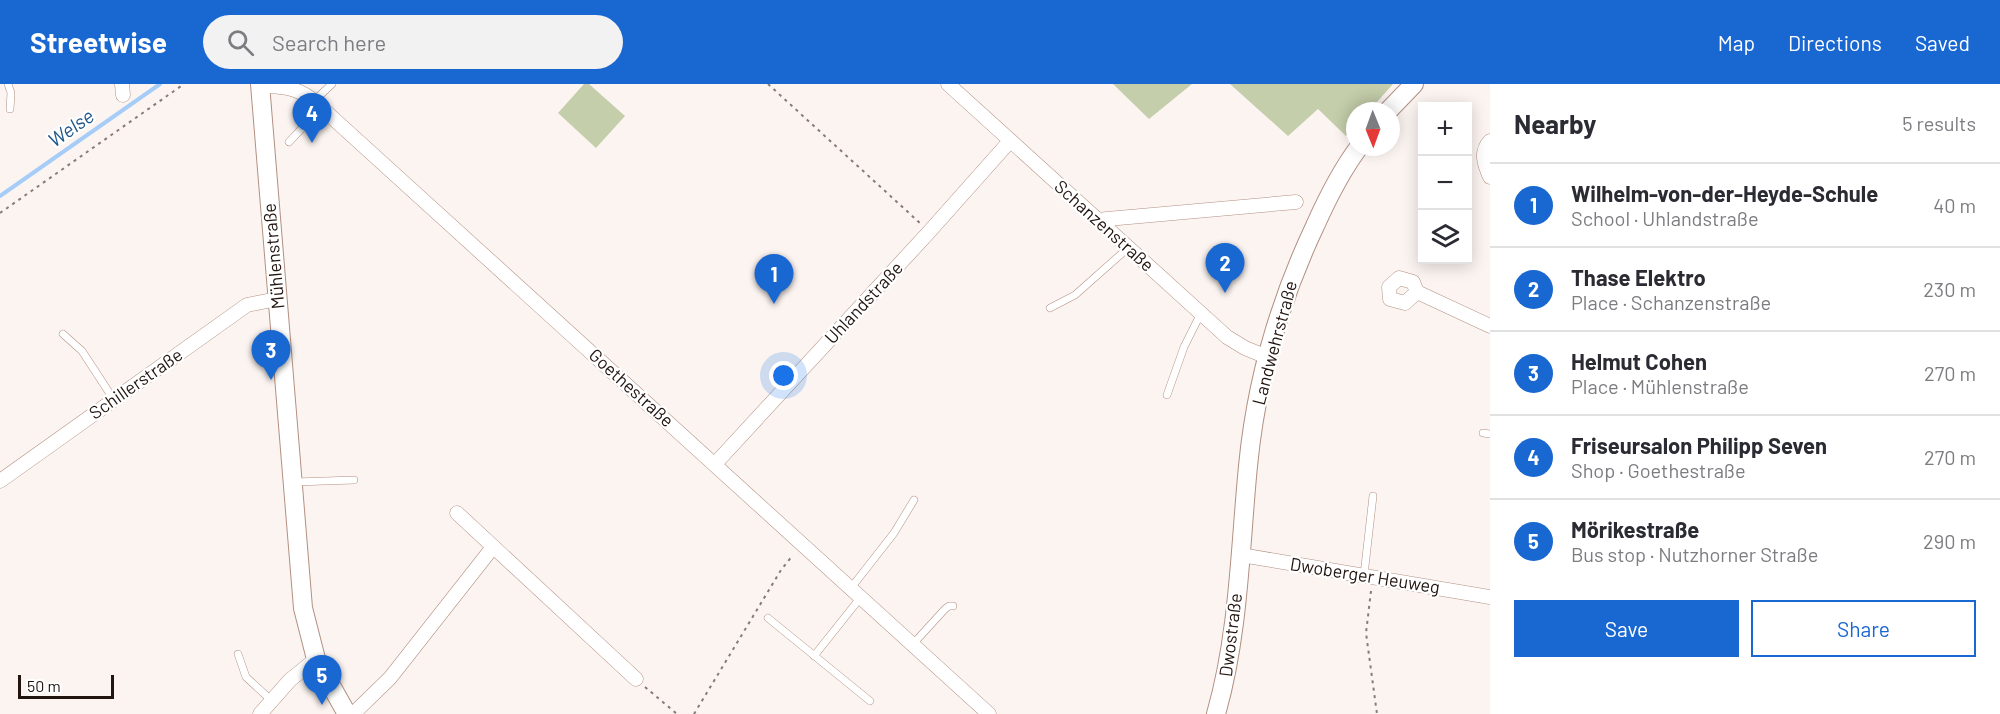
<!DOCTYPE html>
<html lang="en">
<head>
<meta charset="utf-8">
<style>
	:root { --surface:#fff; --page:#f2f2f3; --text:#2b2b33; --muted:#7c7c81; --line:#e1e1e2; --accent:#1967d1 }
	body { margin:0; font-family:Barlow,sans-serif; background:var(--page); color:var(--text) }
	.controls { position:absolute; right:18px; top:18px; display:grid; overflow:hidden; border-radius:0px; box-shadow:0 3px 15px #0003 }
	.controls button { width:54px; height:54px; display:grid; place-items:center; padding:0; border:0; border-bottom:2px solid var(--line); background:var(--surface); color:var(--text); font:30px sans-serif }
	.compass { position:absolute; left:1346px; top:18px; width:54px; height:54px; border-radius:50%; background:var(--surface); box-shadow:0 3px 15px #0003; rotate:179deg }
	.scale { position:absolute; left:18px; bottom:15px; width:96px; box-sizing:border-box; padding-left:6px; border:3px solid #221510; border-top:0; font-size:16px; line-height:21px; white-space:nowrap; color:#221510; -webkit-text-stroke:4px #fff; paint-order:stroke }
	.you { position:absolute; left:784px; top:292px; width:21px; height:21px; margin:-15px; border:4px solid #fff; border-radius:50%; background:#1a73e8; box-shadow:0 0 0 9px #1a73e833 }
	.badge { display:grid; place-items:center; width:39px; height:39px; border-radius:50%; background:var(--accent); color:#fff; font-size:20px; font-weight:700 }
	.pin { position:absolute; translate:-50% -50px; filter:drop-shadow(0 2px 3px #0008) }
	.pin::after { content:''; position:absolute; top:32px; width:21px; height:18px; background:inherit; clip-path:polygon(0 0,100% 0,50% 100%) }
	.list { margin:0; padding:0; list-style:none }
	h2 { display:flex; justify-content:space-between; align-items:center; height:78px; margin:0; padding:0 24px; font-size:26px }
	h2 small { font-size:20px; font-weight:400; color:var(--muted) }
	.list li { display:grid; grid-template-columns:39px 1fr auto; gap:18px; align-items:center; box-sizing:border-box; height:84px; padding:0 24px; border-top:2px solid var(--line) }
	.list b { display:block; font-size:22px; white-space:nowrap }
	.list p { margin:0; font-size:20px; white-space:nowrap; color:var(--muted) }
	.list em { font-size:20px; font-style:normal; color:var(--muted) }
	.actions { display:flex; gap:12px; padding:18px 24px }
	.actions a { flex:1; padding:14px 0; border:2px solid var(--accent); border-radius:0px; text-align:center; font-size:21px; color:var(--accent) }
	.actions .main { background:var(--accent); color:#fff }
	.icon { flex:none; width:33px; height:33px; fill:none; stroke:currentColor; stroke-width:2; stroke-linecap:round; stroke-linejoin:round }
	.map { position:relative; flex:none; width:1490px; height:630px; overflow:hidden }
	header { display:flex; align-items:center; gap:36px; box-sizing:border-box; height:84px; padding:0 30px; background:var(--accent); color:#fff }
	header strong { font-size:28px }
	nav { display:flex; gap:33px; margin-inline-start:auto; font-size:21px }
	.search { width:420px; height:54px; background:var(--page); display:flex; align-items:center; gap:15px; box-sizing:border-box; padding:0 21px; border-radius:33px; color:var(--muted); font-size:22px }
	main { display:flex }
	aside { flex:1; background:var(--surface) }
	.map>svg:first-child { display:block }
</style>
</head>
<body>
<header>
<strong>Streetwise</strong>
<div class="search"><svg class="icon" aria-label="search" viewBox="0 0 24 24"><circle cx="10" cy="10" r="6"/><path d="M15 15l6 6"/></svg>Search here</div>
<nav><a>Map</a><a>Directions</a><a>Saved</a></nav>
</header>
<main>
<div class="map">
<svg width="1490" height="630" viewBox="0 0 1490 630">
	<rect width="100%" height="100%" fill="#fcf4f1"/>
	<path fill="#c4ceaa" d="M584 0H589L625 32 596 64 558 29Z
		M1113 0H1192L1149 35Z
		M1230 0H1393L1369 27H1355V42L1346 52 1318 25 1288 52Z"/>
	<g fill="none" stroke-linecap="round" stroke-linejoin="round">
		<path stroke="#a6cdf7" stroke-width="4" d="M0 112 160 0"/>
		<defs>
			<path id="lane" d="M8 0 11 9 10 25
				M314 17 332 0
				M289 58 321 24
				M1050 224 1075 211 1128 164
				M63 250 82 267 114 316
				M1167 311 1184 263 1201 229
				M1483 349 1490 350
				M295 398 354 396
				M1364 491 1373 412
				M851 504 894 449 914 416
				M768 534 870 617
				M913 560 945 525 949 522H953
				M238 570 246 593 272 617
				M814 572 861 513"/>
			<path id="street" d="M122 0 123 11
				M948 0 1227 253 1245 264 1267 273
				M260 2C281 2 297 3 314 17L989 630
				M1490 57C1480 68 1484 80 1490 93
				M1096 136 1296 118
				M1417 208 1405 219 1390 215 1389 203 1399 194 1413 198 1417 208 1490 242
				M715 380 929 148 1010 57
				M0 397 247 221 277 215
				M457 429 636 595
				M1241 471 1490 513
				M260 630 290 596 316 575
				M353 630 390 594 493 463"/>
			<path id="secondary" d="M260 0 303 524 316 575 347 630
				M1388 27 1414 0
				M1216 630C1239 550 1240 464 1248 382 1256 299 1279 218 1315 142 1327 115 1341 87 1359 63"/>
		</defs>
		<use href="#lane" stroke="#b29082" stroke-width="8"/>
		<use href="#street" stroke="#b29082" stroke-width="15"/>
		<use href="#secondary" stroke="#b29082" stroke-width="20"/>
		<path stroke="#857b77" stroke-width="2" stroke-dasharray="3 4.5" stroke-linecap="butt" d="M768 0 921 140
			M0 129 184 0
			M1371 507 1366 549 1377 630
			M645 603 677 630
			M694 630 781 486 793 471"/>
		<use href="#lane" stroke="#fff" stroke-width="7"/>
		<use href="#street" stroke="#fff" stroke-width="14"/>
		<use href="#secondary" stroke="#fff" stroke-width="18"/>
	</g>
	<g text-anchor="middle" stroke-width="4.5" stroke-linejoin="round" paint-order="stroke">
		<g font-size="18" fill="#221510" stroke="#fff">
			<text transform="translate(1104 142) rotate(42)" y="6">Schanzenstraße</text>
			<text transform="translate(274 172) rotate(-95)" y="6">Mühlenstraße</text>
			<text transform="translate(864 219) rotate(-47)" y="6">Uhlandstraße</text>
			<text transform="translate(1275 259) rotate(-75)" y="6">Landwehrstraße</text>
			<text transform="translate(136 300) rotate(-35)" y="6">Schillerstraße</text>
			<text transform="translate(631 304) rotate(42)" y="6">Goethestraße</text>
			<text transform="translate(1365 492) rotate(9)" y="6">Dwoberger Heuweg</text>
			<text transform="translate(1231 551) rotate(-83)" y="6">Dwostraße</text>
		</g>
		<g font-size="20" font-style="italic" fill="#22578b" stroke="#fff">
			<text transform="translate(71 44) rotate(-35)" y="7">Welse</text>
		</g>
	</g>
</svg>
<div class="controls">
<button>+</button>
<button>−</button>
<button><svg class="icon" aria-label="layers" viewBox="0 0 24 24"><path d="M12 4l9 5-9 5-9-5zM3 14l9 5 9-5"/></svg></button>
</div>
<svg class="compass" viewBox="-18 -18 36 36"><path d="M0-13l5 13h-10z" fill="#e53935"/><path d="M0 13l5-13h-10z" fill="#7c7c81"/></svg>
<div class="scale">50 m</div>
<div class="you"></div>
<div class="pin badge" style="left:774px;top:220px">1</div>
<div class="pin badge" style="left:1225px;top:209px">2</div>
<div class="pin badge" style="left:271px;top:296px">3</div>
<div class="pin badge" style="left:312px;top:59px">4</div>
<div class="pin badge" style="left:322px;top:621px">5</div>
</div>
<aside>
<h2>Nearby<small>5 results</small></h2>
<ul class="list">
<li><span class="badge">1</span><div><b>Wilhelm-von-der-Heyde-Schule</b><p>School · Uhlandstraße</p></div><em>40 m</em></li>
<li><span class="badge">2</span><div><b>Thase Elektro</b><p>Place · Schanzenstraße</p></div><em>230 m</em></li>
<li><span class="badge">3</span><div><b>Helmut Cohen</b><p>Place · Mühlenstraße</p></div><em>270 m</em></li>
<li><span class="badge">4</span><div><b>Friseursalon Philipp Seven</b><p>Shop · Goethestraße</p></div><em>270 m</em></li>
<li><span class="badge">5</span><div><b>Mörikestraße</b><p>Bus stop · Nutzhorner Straße</p></div><em>290 m</em></li>
</ul>
<div class="actions"><a class="main">Save</a><a>Share</a></div>
</aside>
</main>
</body>
</html>
